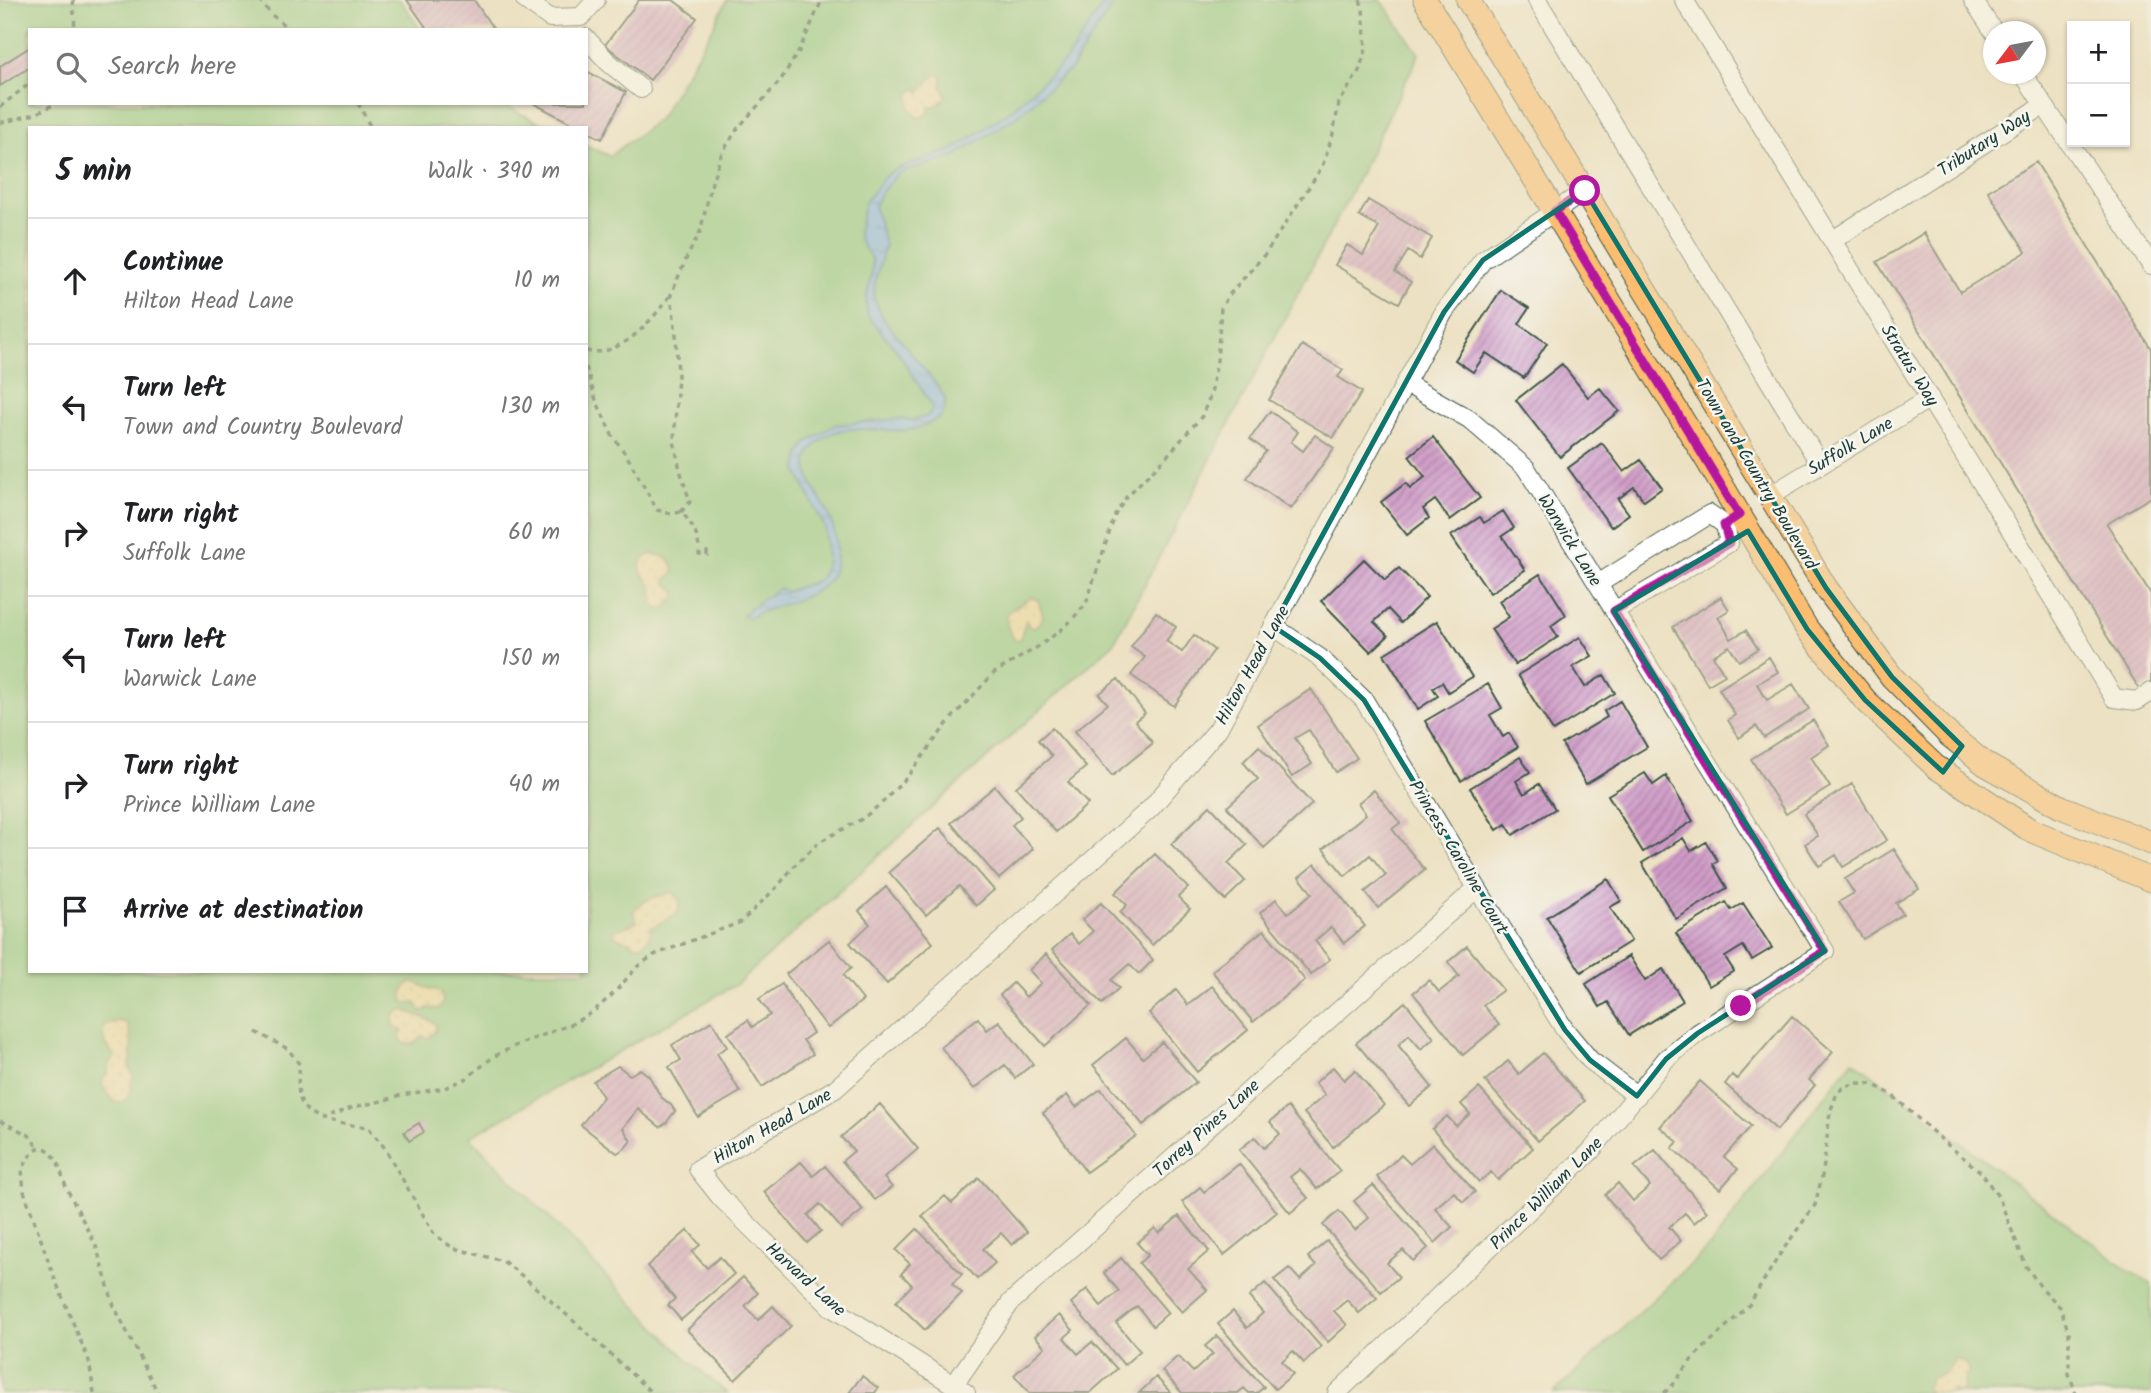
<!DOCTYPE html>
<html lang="en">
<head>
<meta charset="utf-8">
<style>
	:root { --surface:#fff; --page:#f6f6f6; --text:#202124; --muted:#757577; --line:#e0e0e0 }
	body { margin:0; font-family:Kalam,sans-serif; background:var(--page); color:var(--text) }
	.controls { position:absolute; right:21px; top:21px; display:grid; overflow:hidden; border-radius:0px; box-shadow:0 2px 5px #0004 }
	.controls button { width:63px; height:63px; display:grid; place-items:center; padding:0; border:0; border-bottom:2px solid var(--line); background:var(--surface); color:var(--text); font:35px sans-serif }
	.compass { position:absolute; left:1983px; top:21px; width:63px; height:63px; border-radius:50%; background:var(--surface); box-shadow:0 2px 5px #0004; rotate:238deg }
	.stop { position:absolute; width:21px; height:21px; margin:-16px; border:5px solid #b5179e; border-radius:50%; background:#fff }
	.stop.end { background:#b5179e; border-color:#fff; box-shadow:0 2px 7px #0008 }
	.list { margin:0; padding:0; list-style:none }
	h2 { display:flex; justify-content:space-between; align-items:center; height:91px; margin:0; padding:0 28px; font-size:30px }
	h2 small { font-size:23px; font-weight:400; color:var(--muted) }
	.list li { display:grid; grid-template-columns:46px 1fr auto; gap:21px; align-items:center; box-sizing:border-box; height:126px; padding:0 28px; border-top:2px solid var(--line) }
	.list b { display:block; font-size:26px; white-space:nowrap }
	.list p { margin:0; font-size:23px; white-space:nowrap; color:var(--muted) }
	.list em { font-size:23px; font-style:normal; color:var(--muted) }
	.icon { flex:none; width:38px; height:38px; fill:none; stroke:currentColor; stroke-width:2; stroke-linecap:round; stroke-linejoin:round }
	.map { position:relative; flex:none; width:2151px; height:1393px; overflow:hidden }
	.search { position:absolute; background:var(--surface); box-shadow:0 2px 5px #0004; left:28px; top:28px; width:560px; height:77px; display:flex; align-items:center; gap:18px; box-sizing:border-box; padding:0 24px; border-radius:0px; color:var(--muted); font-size:26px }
	.panel { position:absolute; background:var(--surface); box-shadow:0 2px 5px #0004; left:28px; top:126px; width:560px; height:847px; border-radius:0px }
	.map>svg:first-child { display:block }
</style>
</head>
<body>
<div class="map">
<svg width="2151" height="1393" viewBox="0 0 2151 1393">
	<defs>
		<pattern id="sand-dots" width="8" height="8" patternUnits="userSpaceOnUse" patternTransform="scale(1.75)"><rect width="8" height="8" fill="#eeda9e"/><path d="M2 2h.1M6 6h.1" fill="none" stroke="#ccbc89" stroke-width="1.8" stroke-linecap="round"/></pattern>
		<pattern id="water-ripples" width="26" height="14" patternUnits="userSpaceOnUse" patternTransform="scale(1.75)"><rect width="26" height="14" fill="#7eb5ed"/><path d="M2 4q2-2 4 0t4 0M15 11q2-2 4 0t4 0" fill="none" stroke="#6794c1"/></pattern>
		<pattern id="building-hatch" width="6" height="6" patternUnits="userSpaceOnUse" patternTransform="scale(1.75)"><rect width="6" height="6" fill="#d09bc7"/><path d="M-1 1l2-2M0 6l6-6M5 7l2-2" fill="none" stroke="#a880a2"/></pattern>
	</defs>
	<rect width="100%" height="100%" fill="#f6f6f2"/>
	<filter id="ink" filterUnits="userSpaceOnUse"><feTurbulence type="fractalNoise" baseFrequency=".0143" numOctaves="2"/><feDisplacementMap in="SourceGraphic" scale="14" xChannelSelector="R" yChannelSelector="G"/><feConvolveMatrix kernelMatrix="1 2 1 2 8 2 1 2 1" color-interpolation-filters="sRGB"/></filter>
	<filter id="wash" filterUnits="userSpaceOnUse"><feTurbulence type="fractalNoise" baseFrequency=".00686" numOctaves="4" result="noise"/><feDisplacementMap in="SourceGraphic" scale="28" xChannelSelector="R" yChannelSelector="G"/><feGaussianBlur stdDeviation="1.57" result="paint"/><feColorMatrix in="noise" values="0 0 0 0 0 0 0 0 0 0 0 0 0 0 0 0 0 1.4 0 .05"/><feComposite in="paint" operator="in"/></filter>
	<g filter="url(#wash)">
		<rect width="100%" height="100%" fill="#ede1c3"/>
		<path fill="#85c77f" stroke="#52825a" stroke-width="2" d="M0 0H400L421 30H30V103H499L551 128H30V971H586V145L610 156 659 119 713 28 727 0H1381L1419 54 1346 202 1114 643 737 984 470 1137 687 1359 727 1393H0Z
			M1853 1060 2129 1271 2151 1284V1393H1554L1710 1246Z"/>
		<path fill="url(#sand-dots)" stroke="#868c69" stroke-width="2" d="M938 74 942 77 941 85 946 94 945 99 934 107H929V113L923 117H917L909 106 910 93 917 88 920 92C927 86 928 78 938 74Z
			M652 554C664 555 676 560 673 575L666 578V582L675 591 676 596 665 609 660 610 653 604 652 587 641 572 640 565 645 557Z
			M1032 597 1038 600 1043 616 1041 621 1035 627H1030L1026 621 1020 639 1016 640C1008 635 1005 621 1008 612Z
			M673 892 680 900 678 913 651 928C651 936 648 940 642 945H634C628 938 621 941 614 935V931L637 922 633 912C643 897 657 898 673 892Z
			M410 982C419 982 420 986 428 988 433 990 436 989 441 993L443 1002 439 1009 428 1008 421 1012 415 1002 408 1004 404 1002C401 993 403 989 410 982Z
			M403 1010C408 1011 433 1021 436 1024L435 1032 429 1038 421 1036C416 1044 411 1046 403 1043L400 1037 402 1030 394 1028 393 1018 397 1012Z
			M118 1021 127 1023C132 1037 133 1054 129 1068L133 1075C130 1087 132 1105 114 1102L102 1085 103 1079 108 1073V1065L115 1057C108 1047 98 1037 105 1025Z
			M1955 1359 1965 1363 1969 1372 1965 1378 1962 1393 1952 1390V1393H1931L1926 1390 1931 1378 1945 1374Z"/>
		<path fill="url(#water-ripples)" stroke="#4e7990" stroke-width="2" d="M1106 0H1116L1071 69 1016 117 955 156 898 173 880 194 874 206 885 245 875 282 874 298 882 317 936 384 946 400 942 416C933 422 925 427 914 429 883 436 846 418 820 441 814 446 807 454 807 463 807 483 823 500 830 517 837 535 841 568 826 583 805 603 773 604 749 618L743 616 751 607 780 588 785 592 816 581 822 576 827 561 825 528 797 471 799 456 806 443 835 425 898 419 913 420 928 416 933 407 897 351 867 315 866 300 872 271V260L860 241 858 233 865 202 885 176 896 169 953 150 1011 110 1067 59Z"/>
		<g id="blocks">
			<path fill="url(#building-hatch)" d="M407 0H474L494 30H428Z
				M639 0H673L697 18 650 80 605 45Z
				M30 47V67L0 86V66Z
				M586 71 626 92 602 139 586 131V128H580L533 103H586Z
				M2036 162 2151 349V497L2107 524 2151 594V684L2140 690 1877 262 1924 233 1960 292 2026 252 1988 191Z
				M1368 200 1432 238 1420 259 1408 251 1395 272 1411 282 1399 303 1335 265 1347 245 1363 255 1379 227 1359 216Z
				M1501 290 1529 308 1519 324 1547 343 1524 378 1486 353 1473 372 1455 360Z
				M1302 345 1343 370 1338 377 1362 392 1333 438 1269 400Z
				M1562 364 1588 397 1600 388 1619 411 1560 457 1516 400Z
				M1270 411 1298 432 1291 442 1303 451 1315 435 1334 448 1291 509 1247 478 1266 451 1250 439Z
				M1433 437 1480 498 1450 520 1435 500 1423 509 1429 518 1407 535 1381 502 1406 483 1410 489 1425 477 1409 456Z
				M1602 443 1624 472 1641 460 1662 488 1644 501 1634 487 1618 499 1629 514 1611 527 1568 468Z
				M1503 511 1514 528 1502 536 1525 570 1490 593 1451 536 1480 517 1484 523Z
				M1364 559 1385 580 1399 568 1427 597 1401 623 1388 609 1374 622 1388 636 1371 652 1321 601Z
				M1540 574 1566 615 1551 626 1558 637 1515 665 1491 629 1509 617 1499 601Z
				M1721 597 1729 610 1718 617 1731 639 1746 630 1758 649 1739 661 1729 646 1713 656 1725 675 1708 685 1673 627Z
				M1156 612 1176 627 1166 641 1182 652 1194 635 1214 650 1174 706 1131 675 1145 657 1131 647Z
				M1437 621 1472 677 1448 692 1442 682 1433 688 1438 696 1418 709 1384 654Z
				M1580 637 1592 656 1573 667 1585 687 1604 675 1615 693 1553 731 1518 675Z
				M1769 657 1778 672 1757 684 1767 700 1793 684 1809 709 1764 738 1756 726 1739 738 1728 720 1735 715 1719 689Z
				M1118 679 1145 713 1135 721 1153 743 1112 776 1075 731 1108 704 1099 694Z
				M1488 684 1502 708 1490 715 1503 737 1509 733 1518 747 1461 781 1425 721Z
				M1311 689 1357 758 1336 772 1309 730 1295 738 1312 764 1292 777 1258 725Z
				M1620 701 1647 747 1586 784 1562 744 1607 717 1604 711Z
				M1813 720 1829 745 1811 757 1830 787 1786 814 1751 759Z
				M1052 728 1086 767 1068 782 1088 804 1056 832 1016 787 1052 756 1038 740Z
				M1259 746 1312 804 1264 848 1227 807 1258 779 1243 762Z
				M1520 757 1530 772 1516 781 1524 794 1539 784 1555 809 1513 835 1506 824 1497 830 1470 788Z
				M1645 773 1653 785 1666 776 1693 821 1643 852 1608 795Z
				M1852 784 1887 840 1843 867 1836 855 1819 866 1805 844 1818 836 1804 814Z
				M995 786 1021 817 1012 825 1033 849 999 879 951 823Z
				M1374 790 1400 823 1392 829 1425 870 1378 908 1365 892 1386 875 1370 855 1345 876 1323 849 1366 814 1358 803Z
				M1210 806 1247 845 1228 863 1245 881 1225 900 1171 844Z
				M940 828 994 890 976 906 959 886 926 915 889 872Z
				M1683 838 1691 851 1706 842 1718 861 1713 864 1727 888 1676 919 1642 863Z
				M1894 849 1919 889 1896 903 1903 914 1863 939 1839 902 1854 893 1845 879Z
				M1155 854 1188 888 1178 897 1190 909 1152 945 1120 912 1127 905 1115 893Z
				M1315 864 1365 926 1344 943 1331 927 1315 941 1330 959 1311 975 1260 913 1276 899 1288 913 1312 893 1299 877Z
				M1608 879 1621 901 1610 907 1631 941 1581 972 1547 917Z
				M886 887 933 943 887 984 850 943 870 924 859 911Z
				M1726 902 1731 910 1743 903 1772 948 1752 960 1743 946 1725 957 1734 971 1709 986 1676 933Z
				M1101 903 1153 960 1139 974 1129 964 1111 980 1119 988 1102 1004 1052 950 1070 934 1079 944 1093 931 1082 920Z
				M1264 930 1305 980 1253 1022 1212 971Z
				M829 940 851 968 843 975 863 1000 828 1028 786 974Z
				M1467 946 1503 990 1483 1005 1499 1025 1463 1055 1413 993 1429 980 1439 992 1459 976 1448 962Z
				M1046 954 1091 1005 1045 1046 1000 995 1013 983 1026 997 1041 983 1029 970Z
				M1629 956 1645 981 1663 969 1683 1001 1629 1035 1608 1002 1600 1007 1586 984Z
				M782 984 813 1033 803 1040 813 1054 762 1087 728 1034 748 1020 752 1027 770 1015 759 999Z
				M1212 986 1248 1030 1197 1072 1149 1013 1176 990 1188 1005Z
				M1405 1002 1434 1038 1421 1049 1409 1035 1398 1045 1432 1087 1409 1106 1356 1043Z
				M1792 1016 1833 1052 1809 1080 1815 1085 1777 1130 1725 1084 1732 1075 1737 1079Z
				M978 1018 987 1030 999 1021 1033 1064 1015 1078 1005 1065 974 1089 941 1047Z
				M712 1021 727 1047 717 1053 740 1092 698 1117 669 1067 681 1060 672 1045Z
				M1126 1038 1143 1058 1162 1042 1196 1082 1143 1125 1093 1065Z
				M1543 1053 1585 1101 1538 1141 1485 1081 1508 1061 1519 1074Z
				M618 1066 630 1075 640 1069 649 1076 661 1097 671 1105 675 1111 666 1123 660 1127 638 1109 623 1128 631 1141 624 1149 617 1153 581 1125 603 1097 593 1081Z
				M1333 1067 1344 1080 1355 1070 1384 1105 1333 1147 1304 1113 1325 1095 1315 1083Z
				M1700 1081 1751 1126 1724 1157 1738 1169 1720 1189 1672 1148 1678 1142 1660 1127Z
				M1479 1088 1533 1148 1498 1180 1491 1172 1479 1182 1432 1129 1447 1116 1456 1126 1470 1114 1461 1104Z
				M1101 1089 1136 1136 1086 1172 1043 1113 1067 1095 1076 1107Z
				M880 1104 918 1149 884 1178 892 1187 875 1200 842 1161 854 1151 841 1137Z
				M1288 1107 1340 1171 1317 1189 1300 1169 1290 1177 1308 1198 1290 1213 1239 1150 1255 1137 1264 1148 1280 1134 1270 1122Z
				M419 1123 424 1132 409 1141 404 1132Z
				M1433 1144 1475 1192 1463 1202 1454 1192 1435 1208 1452 1227 1435 1243 1377 1177 1401 1155 1410 1164Z
				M1655 1150 1707 1212 1694 1223 1685 1213 1669 1227 1681 1241 1659 1260 1605 1195 1618 1183 1633 1201 1650 1186 1634 1167Z
				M801 1162 813 1176 825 1166 863 1210 841 1228 820 1204 808 1215 821 1231 807 1243 764 1192Z
				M1239 1164 1277 1212 1224 1255 1182 1202 1200 1187 1204 1192Z
				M979 1178 1027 1232 1012 1245 1001 1233 983 1249 995 1263 977 1279 922 1216 945 1196 952 1203Z
				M1373 1185 1428 1248 1413 1261 1403 1250 1387 1263 1399 1277 1381 1292 1323 1225 1339 1211 1355 1230 1369 1218 1354 1201Z
				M1179 1216 1209 1251 1188 1269 1207 1290 1182 1312 1139 1263 1148 1255 1137 1243 1155 1228 1159 1233Z
				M917 1229 962 1274 952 1284 962 1293 925 1330 896 1302 912 1285 901 1274 910 1264 896 1250Z
				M688 1230 700 1245 692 1252 707 1268 720 1257 734 1274 681 1320 668 1305 675 1299 647 1266Z
				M1327 1241 1377 1298 1359 1313 1347 1300 1334 1311 1347 1325 1328 1342 1274 1280 1289 1268 1300 1280 1316 1266 1308 1257Z
				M1121 1258 1168 1313 1153 1326 1137 1306 1116 1323 1140 1351 1124 1365 1071 1303 1087 1289 1101 1306 1119 1291 1104 1273Z
				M743 1277 758 1293 745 1306 758 1320 773 1306 791 1326 735 1380 687 1330Z
				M1265 1283 1321 1347 1304 1363 1293 1351 1282 1361 1293 1374 1275 1389 1218 1324 1233 1311 1247 1328 1263 1313 1249 1297Z
				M1059 1315 1073 1330 1064 1338 1078 1354 1092 1342 1117 1369 1090 1393H1030L1014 1375 1045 1347 1035 1336Z
				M1217 1336 1264 1387 1257 1393H1249L1244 1388 1238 1393H1182L1162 1371 1178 1356 1193 1372 1213 1354 1205 1346Z
				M862 1376 878 1388 875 1393H849Z
				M1156 1377 1171 1393H1139Z"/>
		</g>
	</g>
	<g filter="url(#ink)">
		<use href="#blocks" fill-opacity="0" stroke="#3e5649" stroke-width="2"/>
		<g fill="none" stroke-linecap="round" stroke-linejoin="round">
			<defs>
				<path id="minor" d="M525 0 550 18 581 17 596 0
					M1537 0 1820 464
					M1684 0 2114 698 2137 701 2151 692
					M1973 0 1994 32
					M586 38 608 62 641 89
					M2023 74 2044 105
					M1833 240 2044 105 2151 265
					M1771 495 1930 398
					M1598 584 1710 514 1725 525 1729 543 1614 611
					M1273 626 1320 658 1364 700 1477 888 1565 1030 1590 1060 1637 1096
					M954 1385 1011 1302 1477 888
					M966 1393 831 1307 721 1198 698 1169 835 1089 1151 808 1218 729 1444 312 1483 260 1585 191
					M1337 1393 1591 1151 1666 1059 1698 1033 1825 951 1526 468 1469 419 1405 383"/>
				<path id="major" d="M1425 0 1707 460 1807 629 1865 700 1936 767 2030 830 2151 880
					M1468 0 1826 588 1892 677 1949 735 1985 764 2061 807 2151 843"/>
			</defs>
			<use href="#minor" stroke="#3e5649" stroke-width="20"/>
			<use href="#major" stroke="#3e5649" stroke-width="25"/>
			<path stroke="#3e5649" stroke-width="3.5" stroke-dasharray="5 5" stroke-linecap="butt" d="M73 0 75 30
				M259 0 273 16 290 30
				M358 103 371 128
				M0 107 30 83
				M0 123 35 114 57 103
				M586 351C621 358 651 321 670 296
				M586 367 596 400 612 435 627 456 657 510 672 514 681 512C692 523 700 538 699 554L707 555V548
				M681 512 690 502 680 470 674 441 678 376 676 334 671 294 687 257 700 232 713 178 722 153 738 128 780 81 799 51 822 0
				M256 1032 288 1049 300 1065C290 1123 322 1121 368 1127L384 1147 434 1234 453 1248 503 1261 526 1279 594 1339 652 1393
				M0 1121 29 1135 38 1148
				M320 1121 354 1107 382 1101 401 1095 445 1088 467 1078 493 1057 517 1045 572 1024 594 1011 613 994 638 966 654 955 741 922 778 886 795 865 819 842 862 819 883 802 907 777 950 720 994 673 1041 645 1066 626 1086 604 1115 515 1127 496 1167 456 1202 416 1211 394 1217 360 1221 308 1229 295 1266 253 1322 167 1333 134 1339 103 1359 71 1366 49 1363 9 1360 0
				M94 1393 89 1361 54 1277 24 1191 22 1170 29 1157 38 1148 47 1149 57 1160 66 1187 96 1246 114 1306 158 1393
				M1664 1393 1672 1386 1693 1358 1749 1305 1780 1254 1815 1205 1823 1172 1830 1112 1836 1096 1843 1087 1857 1083 1872 1084 1891 1094 1943 1141 1981 1172 1999 1198 2026 1266 2040 1286 2060 1307 2069 1333V1374L2076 1393"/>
			<use href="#minor" stroke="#fff" stroke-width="18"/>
			<use href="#major" stroke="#fcbd6f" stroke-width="23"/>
		</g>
	</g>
	<g fill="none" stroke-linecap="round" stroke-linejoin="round" filter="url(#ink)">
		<path stroke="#b5179e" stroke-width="9" d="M1585 191 1555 211 1739 515 1724 525 1729 543 1614 611 1825 951 1741 1006"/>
	</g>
	<path d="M0 0H2151V1393H0ZM1585 191 1826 588 1892 677 1962 746 1943 772 1865 700 1807 629 1748 531 1614 611 1825 951 1698 1033 1666 1059 1637 1096 1590 1060 1565 1030 1364 700 1320 658 1273 626 1444 312 1483 260Z" fill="#ede1c3" fill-opacity=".55" fill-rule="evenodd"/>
	<path fill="none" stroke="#0f766e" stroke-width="5" stroke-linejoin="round" d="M1585 191 1826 588 1892 677 1962 746 1943 772 1865 700 1807 629 1748 531 1614 611 1825 951 1698 1033 1666 1059 1637 1096 1590 1060 1565 1030 1364 700 1320 658 1273 626 1444 312 1483 260Z"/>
	<g text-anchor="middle" stroke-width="5" stroke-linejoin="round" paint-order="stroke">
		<g font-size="18" fill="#1f3d34" stroke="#f6f6f2">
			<text transform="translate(1984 143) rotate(-33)" y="6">Tributary Way</text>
			<text transform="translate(1910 365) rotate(58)" y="6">Stratus Way</text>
			<text transform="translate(1850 446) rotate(-31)" y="6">Suffolk Lane</text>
			<text transform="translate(1757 474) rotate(59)" y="6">Town and Country Boulevard</text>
			<text transform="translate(1570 540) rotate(58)" y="6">Warwick Lane</text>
			<text transform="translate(1252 665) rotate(-61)" y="6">Hilton Head Lane</text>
			<text transform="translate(1459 857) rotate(59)" y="6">Princess Caroline Court</text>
			<text transform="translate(772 1126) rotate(-30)" y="6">Hilton Head Lane</text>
			<text transform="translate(1206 1128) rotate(-42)" y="6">Torrey Pines Lane</text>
			<text transform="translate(1546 1193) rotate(-45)" y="6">Prince William Lane</text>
			<text transform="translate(806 1279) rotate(42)" y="6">Harvard Lane</text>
		</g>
	</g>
</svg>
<div class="controls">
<button>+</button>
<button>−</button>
</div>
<svg class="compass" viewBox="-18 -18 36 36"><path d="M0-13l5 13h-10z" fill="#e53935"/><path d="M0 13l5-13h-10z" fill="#757577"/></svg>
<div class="stop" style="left:1585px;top:191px"></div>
<div class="stop end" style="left:1741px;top:1006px"></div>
<div class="search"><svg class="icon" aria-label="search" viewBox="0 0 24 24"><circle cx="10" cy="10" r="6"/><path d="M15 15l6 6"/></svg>Search here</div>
<section class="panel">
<h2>5 min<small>Walk · 390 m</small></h2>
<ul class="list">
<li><svg class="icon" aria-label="ahead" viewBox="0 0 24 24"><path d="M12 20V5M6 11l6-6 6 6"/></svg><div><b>Continue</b><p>Hilton Head Lane</p></div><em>10 m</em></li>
<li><svg class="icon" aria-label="left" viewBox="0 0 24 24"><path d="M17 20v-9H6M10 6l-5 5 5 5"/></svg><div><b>Turn left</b><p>Town and Country Boulevard</p></div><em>130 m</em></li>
<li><svg class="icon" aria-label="right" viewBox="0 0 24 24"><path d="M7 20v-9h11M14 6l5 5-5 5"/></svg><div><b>Turn right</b><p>Suffolk Lane</p></div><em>60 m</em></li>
<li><svg class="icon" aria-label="left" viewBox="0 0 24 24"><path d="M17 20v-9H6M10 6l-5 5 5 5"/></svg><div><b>Turn left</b><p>Warwick Lane</p></div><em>150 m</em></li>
<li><svg class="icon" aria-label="right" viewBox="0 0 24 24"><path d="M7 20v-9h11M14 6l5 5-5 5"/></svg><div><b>Turn right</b><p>Prince William Lane</p></div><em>40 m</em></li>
<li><svg class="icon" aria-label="arrive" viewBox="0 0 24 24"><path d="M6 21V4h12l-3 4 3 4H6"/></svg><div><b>Arrive at destination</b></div></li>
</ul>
</section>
</div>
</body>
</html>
